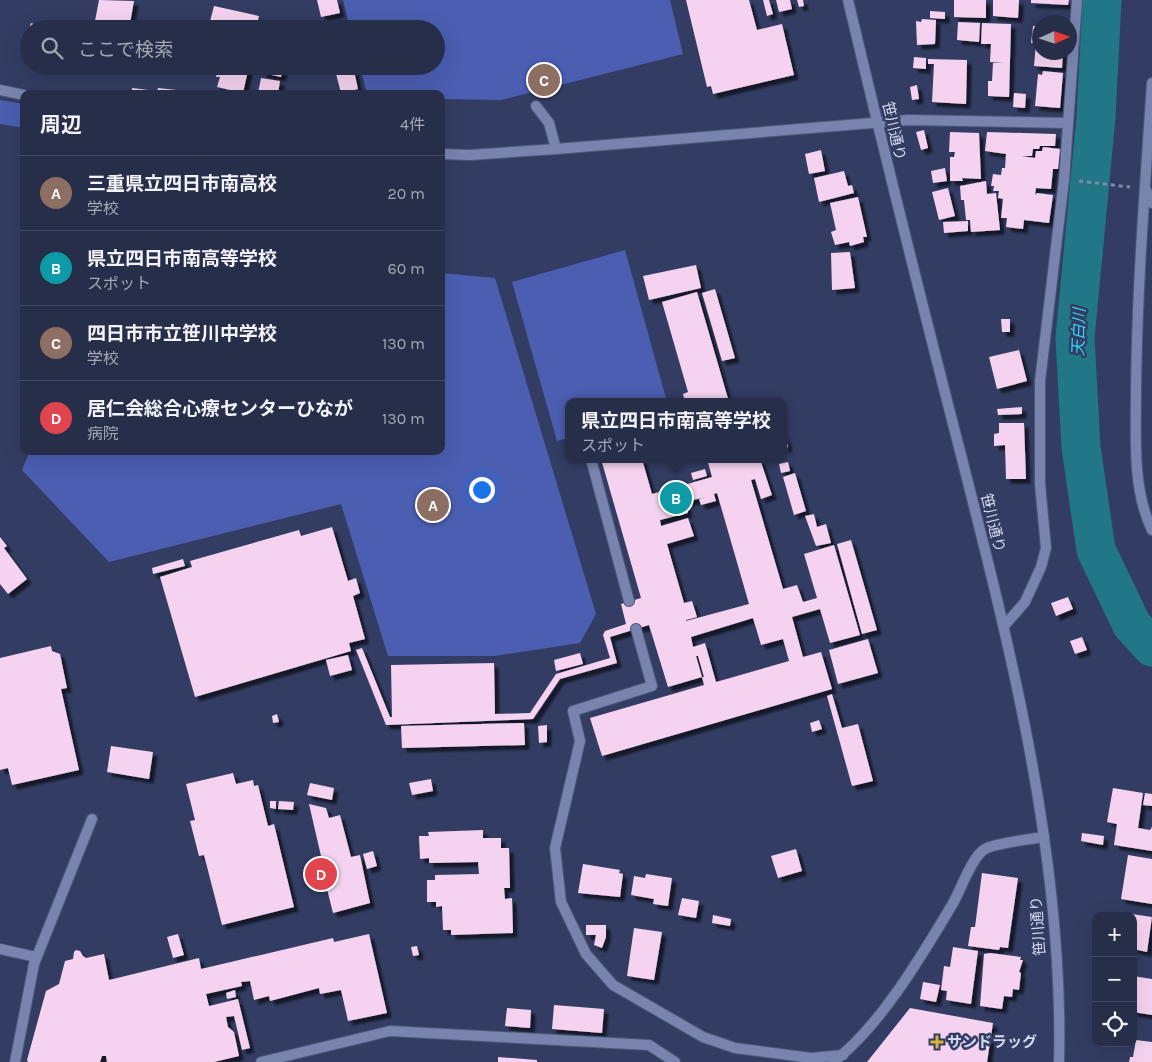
<!DOCTYPE html>
<html lang="ja">
<head>
<meta charset="utf-8">
<style>
	:root { --surface:#262e4a; --page:#2e3651; --text:#f1f3f6; --muted:#a4a8b5; --line:#424a62; --accent:#bca0f2 }
	body { margin:0; font-family:Karla,"Noto Sans JP",sans-serif; background:var(--page); color:var(--text) }
	.controls { position:absolute; right:15px; bottom:15px; display:grid; overflow:hidden; border-radius:10px; box-shadow:0 5px 20px #0002 }
	.controls button { width:45px; height:45px; display:grid; place-items:center; padding:0; border:0; border-bottom:1px solid var(--line); background:var(--surface); color:var(--text); font:25px sans-serif }
	.compass { position:absolute; left:1032px; top:15px; width:45px; height:45px; border-radius:50%; background:var(--surface); box-shadow:0 5px 20px #0002; rotate:87deg }
	.you { position:absolute; left:481px; top:489px; width:18px; height:18px; margin:-12px; border:4px solid #fff; border-radius:50%; background:#1a73e8; box-shadow:0 0 0 8px #1a73e833 }
	.badge { display:grid; place-items:center; width:32px; height:32px; border-radius:50%; background:var(--accent); color:#fff; font-size:16px; font-weight:700 }
	.pin { position:absolute; translate:-50% -50%; border:2px solid #fff; box-shadow:0 1px 5px #0006 }
	.popup { position:absolute; left:565px; top:398px; width:222px; height:65px; box-sizing:border-box; display:grid; place-content:center; border-radius:10px; background:var(--surface); filter:drop-shadow(0 1px 4px #0005); font-size:16px; white-space:nowrap; color:var(--muted) }
	.popup b { font-size:19px; color:var(--text) }
	.popup::after { content:''; position:absolute; left:50%; top:100%; margin-left:-10px; border:10px solid transparent; border-top-color:var(--surface) }
	.list { margin:0; padding:0; list-style:none }
	h2 { display:flex; justify-content:space-between; align-items:center; height:65px; margin:0; padding:0 20px; font-size:21px }
	h2 small { font-size:16px; font-weight:400; color:var(--muted) }
	.list li { display:grid; grid-template-columns:32px 1fr auto; gap:15px; align-items:center; box-sizing:border-box; height:75px; padding:0 20px; border-top:1px solid var(--line) }
	.list b { display:block; font-size:19px; white-space:nowrap }
	.list p { margin:0; font-size:16px; white-space:nowrap; color:var(--muted) }
	.list em { font-size:16px; font-style:normal; color:var(--muted) }
	.icon { flex:none; width:28px; height:28px; fill:none; stroke:currentColor; stroke-width:2; stroke-linecap:round; stroke-linejoin:round }
	.map { position:relative; flex:none; width:1152px; height:1062px; overflow:hidden }
	.search { position:absolute; background:var(--surface); box-shadow:0 5px 20px #0002; left:20px; top:20px; width:425px; height:55px; display:flex; align-items:center; gap:12px; box-sizing:border-box; padding:0 18px; border-radius:28px; color:var(--muted); font-size:19px }
	.panel { position:absolute; background:var(--surface); box-shadow:0 5px 20px #0002; left:20px; top:90px; width:425px; height:365px; border-radius:10px }
	.map>svg:first-child { display:block }
</style>
</head>
<body>
<div class="map">
<svg width="1152" height="1062" viewBox="0 0 1152 1062">
	<defs>
		<filter id="shadow"><feDropShadow dx="4.5" dy="4.5" stdDeviation="1" flood-color="#0009"/></filter>
	</defs>
	<rect width="100%" height="100%" fill="#333d63"/>
	<path fill="#4b5eb1" d="M343 0H670L683 54 501 100 441 99V94H367L360 66H436V29H350Z
		M0 100 24 104V128L0 124Z
		M625 250 667 402H568V438L557 441 512 282Z
		M441 273 495 278 596 614 580 643 494 656H388L341 504 109 562 22 470 30 451H441Z"/>
	<g fill="none" stroke-linecap="round" stroke-linejoin="round">
		<path stroke="#217785" stroke-width="39" d="M1102 0 1096 117 1075 338 1081 447 1096 550 1132 625 1152 647"/>
	</g>
	<path fill="#f5d3f0" fill-rule="evenodd" filter="url(#shadow)" d="M99 0 134 1 129 29H90L91 20 95 21Z
		M317 0H337L340 13 321 17Z
		M686 0H749L757 30 782 24 794 75 713 94 711 86 707 87Z
		M763 0H769L773 14 767 16Z
		M776 0H790L792 9 779 12Z
		M797 0H803L804 6 799 7Z
		M954 0H986V18L954 17Z
		M993 0H1019L1018 18 993 16Z
		M1031 0H1069L1068 5 1031 3Z
		M214 6 259 16 256 29H208Z
		M930 11 945 12V19L930 18Z
		M922 19 936 20 935 44 917 45 916 21 921 22Z
		M342 21 344 29H325V25Z
		M958 22 980 23 979 42 957 40Z
		M31 23 47 29H29Z
		M982 23 1011 24 1009 97 988 96V81H992L993 63H1004L990 62 991 44H981Z
		M1033 26H1040V52H1063L1062 68 1034 66 1036 43H1031Z
		M914 57 926 58V69L913 68Z
		M928 59 967 60 966 104 932 102 934 64H928Z
		M219 66H249L243 93 217 87 220 77H216Z
		M263 66 283 69 281 77 262 73Z
		M334 66H353L358 89 341 93Z
		M1043 71 1063 73 1060 108 1035 106 1038 74 1042 75Z
		M261 78 280 81 278 94 258 93Z
		M917 85 919 99 912 100 910 87Z
		M132 88 157 91 158 88 177 90V94H132Z
		M1014 93 1026 94 1025 108 1013 107Z
		M924 130 928 148 921 150 916 132Z
		M950 132 979 133 981 179 962 178 963 181H950V157H954L955 152H949Z
		M987 132 1056 134 1055 146H1040L1039 149H1033L1032 156H1021L1035 158 1036 151H1042L1043 147 1060 149 1058 169H1053L1051 189 1036 188 1035 195 1037 193 1053 195 1049 223 1024 220 1023 229 1006 227 1007 218H1001L1003 199 998 198 999 191H993L994 186H991L993 174 1001 175 1002 168H1005L1006 154 985 151Z
		M821 150 825 171 809 174 805 154Z
		M945 168 947 181 933 183 931 171Z
		M844 171 848 186 852 185 854 193 819 202 814 178Z
		M986 181 987 194 996 193 1000 230 971 232 970 220H966L964 200H961L960 186Z
		M948 188 955 216 939 220 932 192Z
		M858 197 867 237H863L864 242 850 246 849 242 835 245 831 232 836 230 830 203Z
		M968 221V231L944 233 943 222Z
		M850 252 855 288 832 290 831 253Z
		M696 265 701 288 649 300 643 276Z
		M715 289 735 358 722 361 702 293Z
		M697 292 729 402H685L683 394 688 392 662 302Z
		M1001 319H1010V332H1002Z
		M1019 350 1027 381 997 389 989 357Z
		M1022 407V414L998 415 997 409Z
		M999 423H1024L1026 479H1006L1005 445 994 446V434L999 433Z
		M784 433 788 447 784 448Z
		M601 459H642L652 494 712 477 707 459H760L772 495 761 499 755 479 751 480 783 589 797 585 803 602 817 598 804 554 834 545 860 635 830 643 820 609 792 617 803 657 821 652 832 689 602 756 590 718 704 685 702 677 668 687 649 625 610 637 617 663 560 679 533 719 386 725 356 650 362 648 390 717H392L391 665 494 663 495 714 530 713 556 674 610 658 603 635 605 631 626 624 621 604 641 598ZM717 493 749 604 686 621V620L697 617 692 601 684 603 667 544 694 536 688 518 661 526 660 520 688 513 685 502 706 497 699 499 701 505 716 501 714 494ZM753 618 761 645 783 639 789 661 716 682 705 643 693 647 691 637ZM696 656H698L704 677H702Z
		M788 462 790 471 781 473 779 464Z
		M705 469 707 476 693 480 691 473Z
		M795 473 806 511 794 515 783 477Z
		M814 514 817 527 826 524 831 543 816 546 805 516Z
		M332 527 348 581 356 578 360 593 353 596 365 639 349 643 351 651 195 697 160 577 192 567 190 561 299 530 301 536Z
		M0 537 7 546 4 548 27 579 8 594 0 584Z
		M851 540 877 630 862 634 837 544Z
		M183 559 185 566 153 574 152 568Z
		M1068 597 1073 609 1056 616 1051 603Z
		M1082 637 1087 650 1075 654 1070 641Z
		M868 639 878 673 838 684 829 650Z
		M51 646 52 651 60 654 67 688 61 689 79 770 12 785 8 768 0 770V658Z
		M580 653 583 664 556 671 554 660Z
		M348 655 352 670 330 676 326 660Z
		M832 694 842 728 858 724 873 781 852 786 827 696Z
		M277 714 279 722 273 723 272 716Z
		M819 720 822 729 812 732 810 723Z
		M524 723 525 745 402 748 401 726Z
		M547 725V742L539 743 538 726Z
		M111 746 153 752 149 779 107 772Z
		M233 773 236 784 253 780 254 786 258 785 268 826 274 824 294 907 222 925 204 855 199 856 190 821 195 820 186 784Z
		M431 779 433 791 412 795 409 783Z
		M310 783 334 788 332 800 307 795Z
		M1113 788 1143 793 1138 828 1150 830 1152 827V851L1114 845 1117 824 1107 822Z
		M1145 793 1152 794V806L1143 805Z
		M270 801H276V809L270 808Z
		M279 801 294 802 293 810 278 809Z
		M309 804 326 808 329 818 340 815 351 857 360 855 370 903 333 913 327 889 323 890 321 883 327 882Z
		M483 830V838H501V848H509L510 888H504L505 899 512 898 513 933 451 935V930H443L442 906 436 907V902H427V880H435V875L479 874 478 862 429 863V858L420 859 419 836H429L428 832Z
		M1082 833 1104 836 1103 845 1081 841Z
		M796 849 802 871 778 878 771 856Z
		M373 851 377 866 367 869 363 854Z
		M1128 855 1152 859V904L1121 899Z
		M583 864 620 870 619 873 623 874 620 897 578 893Z
		M982 873 1018 878 1008 948 1000 947 999 950 968 946 971 927H975Z
		M646 874 672 878 668 906 653 904 654 899 631 895 634 876 645 878Z
		M682 898 699 901 696 918 678 915Z
		M1125 913 1152 917 1147 952 1133 949V916H1125Z
		M713 915 731 919 730 926 712 923Z
		M586 925H606V937L602 948 594 945 596 935H586Z
		M634 928 662 932 654 980 627 976Z
		M178 934 184 955 173 958 167 937Z
		M369 934 387 1013 348 1021 341 990 320 994 319 988 270 1001 269 996 254 1000 250 981 241 982 242 986 206 994 209 1006 238 999 250 1048 242 1050 234 1016 226 1017 228 1027 234 1032 239 1056 214 1062H107L106 1056H102L100 1062H28L27 1060 46 991 59 984 65 961 73 959 74 952 76 950 80 951 83 956 86 958 104 954 109 980 199 958 201 969 333 938 334 942Z
		M417 946 419 955 413 956 411 947Z
		M953 947 978 951 971 1004 946 1000 947 991 941 990 944 966 950 967Z
		M990 953 1021 957 1020 960H1023L1019 972 1021 973 1019 990 1013 989 1012 997 1004 996 1002 1009 980 1006 984 954Z
		M1133 976 1152 979V1015L1133 1012Z
		M923 982 940 985 936 1002 920 999Z
		M235 990 236 997 227 999 226 993Z
		M554 1005 604 1009 602 1033 552 1029Z
		M507 1008 531 1010 530 1028 505 1026Z
		M910 1008 993 1023 987 1062H867Z
		M1136 1040 1152 1042V1062H1129L1130 1057H1133Z
		M498 1057 537 1060V1062H498Z"/>
	<g fill="none" stroke-linecap="round" stroke-linejoin="round">
		<defs>
			<path id="service" d="M536 106 549 123 556 149
				M591 459 629 601
				M636 629 652 686 573 711 580 741 555 848 561 902 586 954 613 985 703 1037 735 1048 811 1058 843 1055
				M0 949 36 957
				M15 1062 34 964 92 819
				M261 1062 390 1031 649 1045 675 1062"/>
			<path id="pedestrian" d="M1145 188 1152 203"/>
			<path id="minor" d="M0 90 24 95
				M441 154 470 155 556 149 909 120 1068 123
				M1004 626 1025 602 1041 567 1046 548 1040 484V381L1064 180 1077 0
				M833 1062C880 1027 922 955 952 905 960 892 972 856 985 849 995 843 1031 839 1044 837"/>
			<path id="tertiary" d="M848 0C884 152 922 304 961 455 1011 651 1064 859 1059 1062
				M1152 83C1145 186 1137 288 1136 391 1136 436 1132 489 1152 530"/>
		</defs>
		<use href="#service" stroke="#4e5776" stroke-width="12"/>
		<use href="#pedestrian" stroke="#4e5776" stroke-width="12"/>
		<use href="#minor" stroke="#4e5776" stroke-width="12"/>
		<use href="#tertiary" stroke="#4e5776" stroke-width="12"/>
		<path stroke="#8089a7" stroke-width="3" stroke-dasharray="4 4" stroke-linecap="butt" d="M1079 181 1130 187"/>
		<use href="#service" stroke="#7884ae" stroke-width="10"/>
		<use href="#pedestrian" stroke="#7884ae" stroke-width="10"/>
		<use href="#minor" stroke="#7884ae" stroke-width="10"/>
		<use href="#tertiary" stroke="#7884ae" stroke-width="10"/>
	</g>
	<path fill="#d9b334" stroke="#333d63" stroke-width="2" d="M934.5 1034.5h5v5h5v5h-5v5h-5v-5h-5v-5h5z"/>
	<g text-anchor="middle" stroke-width="5" stroke-linejoin="round" paint-order="stroke">
		<g font-size="15" fill="#d2d9f0" stroke="#333d63">
			<text transform="translate(894 131) rotate(77)" y="5">笹川通り</text>
			<text transform="translate(993 523) rotate(76)" y="5">笹川通り</text>
			<text transform="translate(1038 926) rotate(-94)" y="5">笹川通り</text>
		</g>
		<g font-size="15" font-weight="bold" fill="#d2d9f0" stroke="#333d63" text-anchor="start">
			<text x="947" y="1047">サンドラッグ</text>
		</g>
		<g font-size="16" font-style="italic" fill="#32d8f2" stroke="#333d63">
			<text transform="translate(1078 332) rotate(-88)" y="6">天白川</text>
		</g>
	</g>
</svg>
<div class="controls">
<button>+</button>
<button>−</button>
<button><svg class="icon" aria-label="locate" viewBox="0 0 24 24"><circle cx="12" cy="12" r="6"/><path d="M12 2v4M12 18v4M2 12h4M18 12h4"/></svg></button>
</div>
<svg class="compass" viewBox="-18 -18 36 36"><path d="M0-13l5 13h-10z" fill="#e53935"/><path d="M0 13l5-13h-10z" fill="#a4a8b5"/></svg>
<div class="you"></div>
<div class="pin badge" style="left:433px;top:505px;background:#8d6e63">A</div>
<div class="pin badge" style="left:676px;top:498px;background:#0f9aa8">B</div>
<div class="popup"><b>県立四日市南高等学校</b>スポット</div>
<div class="pin badge" style="left:544px;top:80px;background:#8d6e63">C</div>
<div class="pin badge" style="left:321px;top:874px;background:#e0444e">D</div>
<div class="search"><svg class="icon" aria-label="search" viewBox="0 0 24 24"><circle cx="10" cy="10" r="6"/><path d="M15 15l6 6"/></svg>ここで検索</div>
<section class="panel">
<h2>周辺<small>4件</small></h2>
<ul class="list">
<li><span class="badge" style="background:#8d6e63">A</span><div><b>三重県立四日市南高校</b><p>学校</p></div><em>20 m</em></li>
<li><span class="badge" style="background:#0f9aa8">B</span><div><b>県立四日市南高等学校</b><p>スポット</p></div><em>60 m</em></li>
<li><span class="badge" style="background:#8d6e63">C</span><div><b>四日市市立笹川中学校</b><p>学校</p></div><em>130 m</em></li>
<li><span class="badge" style="background:#e0444e">D</span><div><b>居仁会総合心療センターひなが</b><p>病院</p></div><em>130 m</em></li>
</ul>
</section>
</div>
</body>
</html>
